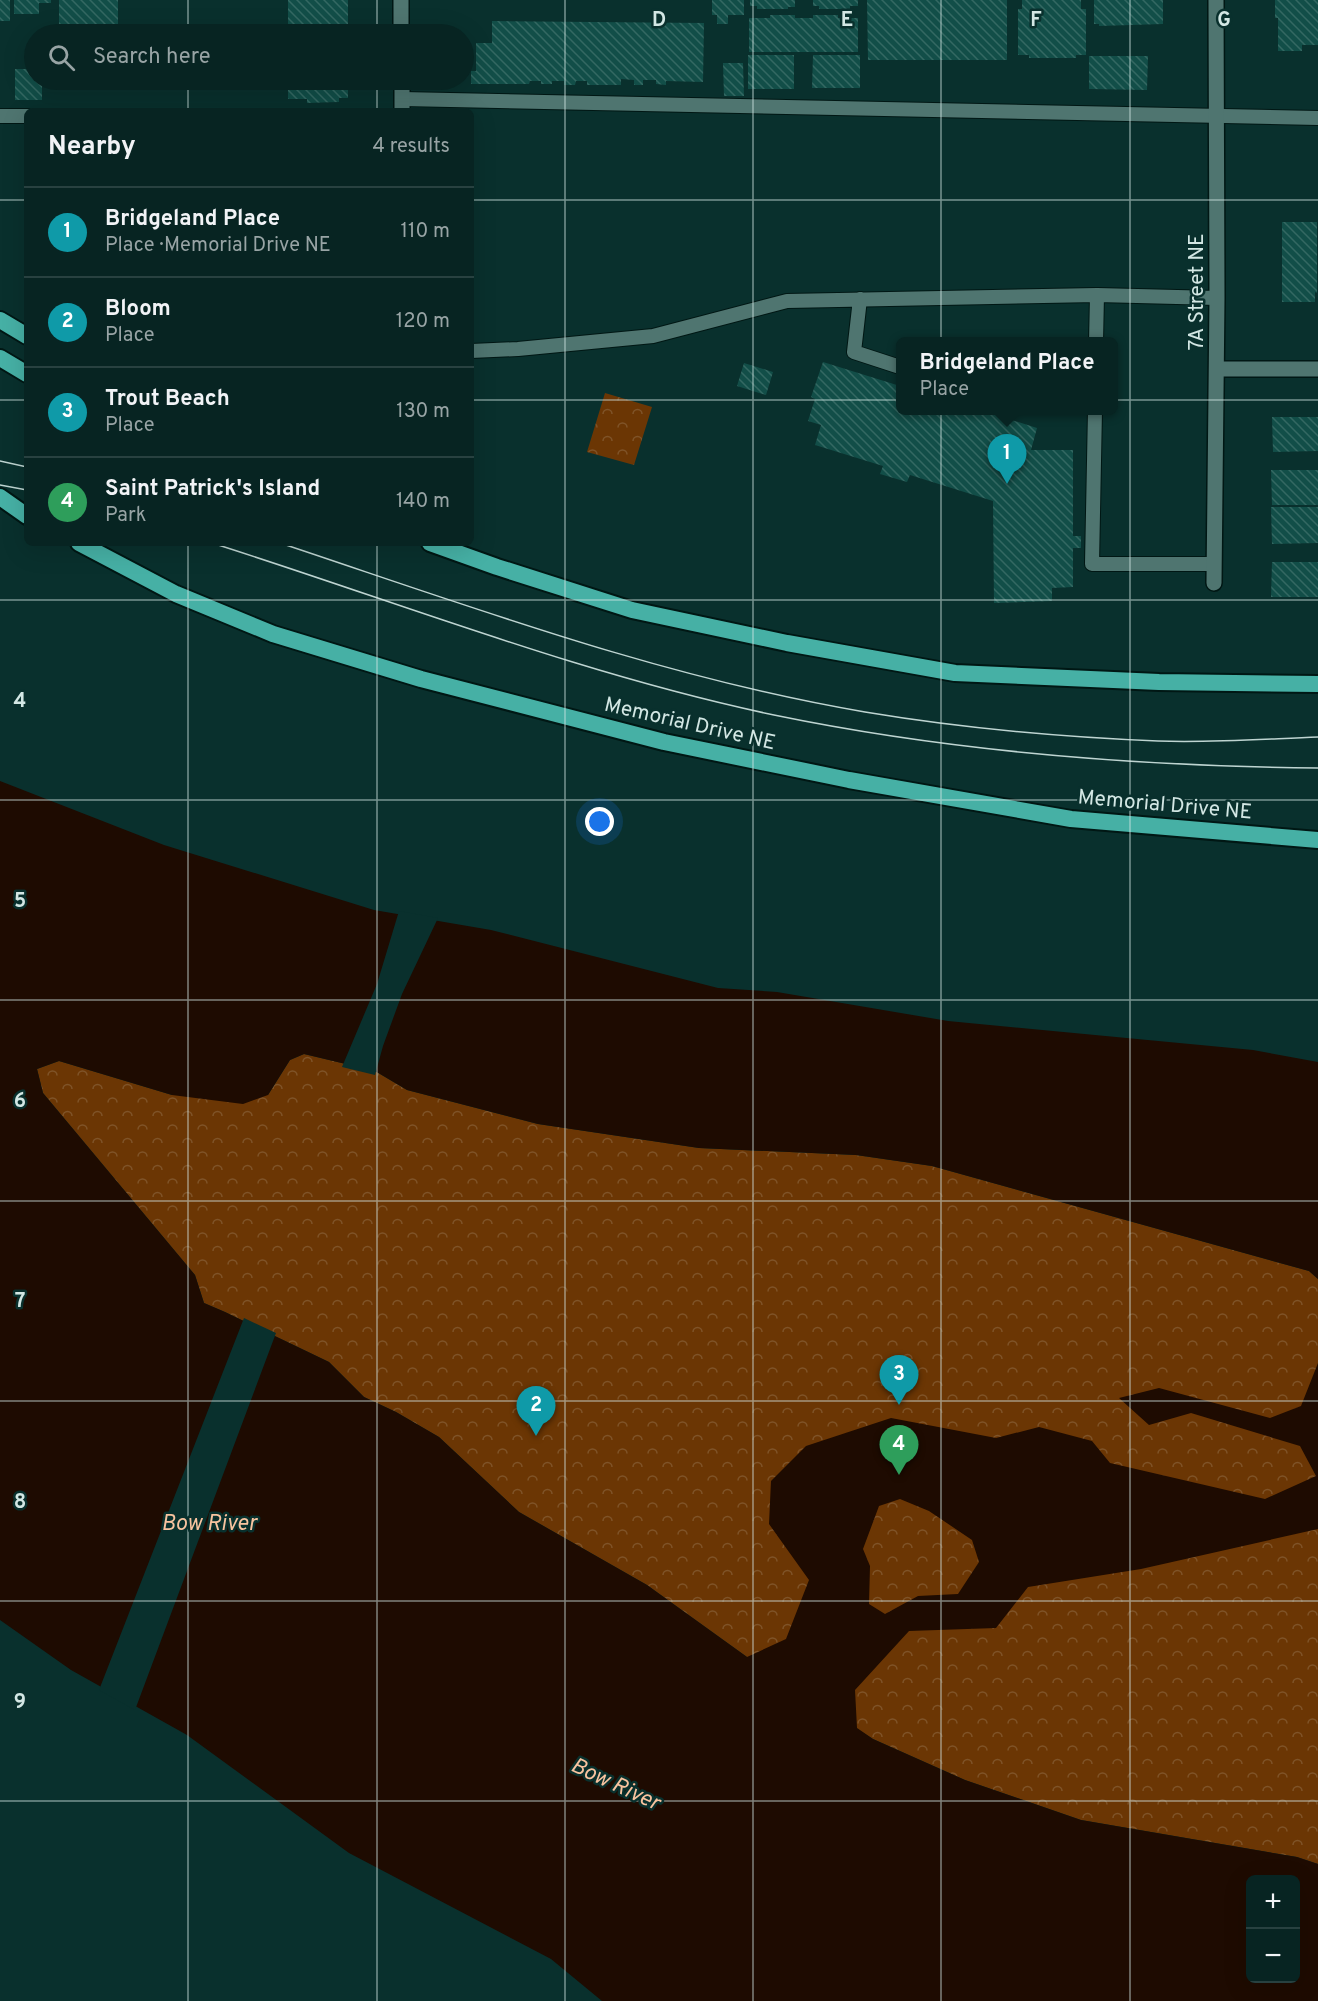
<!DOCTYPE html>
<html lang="en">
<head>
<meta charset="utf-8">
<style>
	:root { --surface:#072422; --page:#102c2a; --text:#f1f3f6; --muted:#98a4a5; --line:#284140; --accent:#fd9d54 }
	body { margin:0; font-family:Overpass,sans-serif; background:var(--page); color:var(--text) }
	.controls { position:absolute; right:18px; bottom:18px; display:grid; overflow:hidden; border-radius:9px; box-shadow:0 6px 24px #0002 }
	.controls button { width:54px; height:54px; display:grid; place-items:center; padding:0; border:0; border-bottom:2px solid var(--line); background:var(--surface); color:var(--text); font:30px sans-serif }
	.you { position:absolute; left:600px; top:822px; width:21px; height:21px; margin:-15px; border:4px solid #fff; border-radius:50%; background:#1a73e8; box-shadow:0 0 0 9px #1a73e833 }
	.badge { display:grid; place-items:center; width:39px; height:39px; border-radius:50%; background:var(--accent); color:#fff; font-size:20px; font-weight:700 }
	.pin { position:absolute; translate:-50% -50px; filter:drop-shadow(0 2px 3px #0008) }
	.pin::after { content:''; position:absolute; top:32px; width:21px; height:18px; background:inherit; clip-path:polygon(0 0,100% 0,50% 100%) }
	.popup { position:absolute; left:896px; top:337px; width:222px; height:78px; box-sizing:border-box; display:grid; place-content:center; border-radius:9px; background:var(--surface); filter:drop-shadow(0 2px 4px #0005); font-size:20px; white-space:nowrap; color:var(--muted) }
	.popup b { font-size:22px; color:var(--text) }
	.popup::after { content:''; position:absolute; left:50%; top:100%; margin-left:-12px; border:12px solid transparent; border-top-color:var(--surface) }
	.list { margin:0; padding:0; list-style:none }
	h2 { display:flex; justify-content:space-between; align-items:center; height:78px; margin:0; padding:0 24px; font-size:26px }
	h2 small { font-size:20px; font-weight:400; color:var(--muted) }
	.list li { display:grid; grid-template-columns:39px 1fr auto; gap:18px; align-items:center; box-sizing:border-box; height:90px; padding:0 24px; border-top:2px solid var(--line) }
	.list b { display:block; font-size:22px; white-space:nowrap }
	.list p { margin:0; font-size:20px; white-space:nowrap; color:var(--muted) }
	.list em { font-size:20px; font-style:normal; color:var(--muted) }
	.icon { flex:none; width:33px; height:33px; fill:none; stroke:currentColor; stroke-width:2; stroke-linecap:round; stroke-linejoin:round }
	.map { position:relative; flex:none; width:1318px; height:2001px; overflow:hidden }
	.search { position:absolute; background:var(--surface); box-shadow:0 6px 24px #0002; left:24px; top:24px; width:450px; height:66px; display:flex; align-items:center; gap:15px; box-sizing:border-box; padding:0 21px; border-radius:33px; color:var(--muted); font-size:22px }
	.panel { position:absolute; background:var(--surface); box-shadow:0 6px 24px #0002; left:24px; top:108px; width:450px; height:438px; border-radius:9px }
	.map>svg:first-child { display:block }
</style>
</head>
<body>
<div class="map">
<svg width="1318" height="2001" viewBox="0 0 1318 2001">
	<defs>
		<pattern id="forest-crowns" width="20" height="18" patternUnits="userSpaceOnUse" patternTransform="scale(1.5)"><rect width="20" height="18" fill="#6b3604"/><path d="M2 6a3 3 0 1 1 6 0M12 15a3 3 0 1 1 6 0" fill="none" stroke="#7f5328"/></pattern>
		<pattern id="building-back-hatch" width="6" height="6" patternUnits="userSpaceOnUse" patternTransform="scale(1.5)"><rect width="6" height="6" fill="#124e48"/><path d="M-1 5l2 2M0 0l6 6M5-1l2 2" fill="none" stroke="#346862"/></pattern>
	</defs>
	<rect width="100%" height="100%" fill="#09302d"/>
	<path fill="url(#forest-crowns)" d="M605 393 652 407 634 465 587 452Z
		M304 1054 375 1071 407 1090 538 1124 699 1148 856 1155 932 1166 1309 1271 1318 1279V1864L1297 1857 1081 1820 965 1780 873 1739 747 1657 647 1585 519 1512 439 1437 396 1412 364 1397 329 1362 225 1312 204 1303 195 1275 43 1093 37 1069 59 1061 172 1095H268L290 1060Z"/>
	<path fill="#1e0b01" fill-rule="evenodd" d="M0 781 164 845 374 910 491 930 718 988 777 992 948 1021 1253 1050 1318 1062V1279L1309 1271 932 1166 856 1155 699 1148 538 1124 407 1090 375 1071 304 1054 290 1060 268 1095 243 1104 172 1095 59 1061 37 1069 43 1093 195 1275 204 1303 225 1312 329 1362 364 1397 396 1412 439 1437 519 1512 647 1585 747 1657 786 1639 809 1580 769 1524 771 1481 806 1446 891 1418 996 1438 1039 1427 1092 1441 1110 1463 1265 1499 1316 1476 1300 1446 1191 1413 1149 1425 1119 1398 1159 1388 1270 1418 1301 1406 1318 1363V1529L1141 1569 1028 1587 996 1628 909 1631 855 1690 857 1728 873 1739 965 1780 1081 1820 1297 1857 1318 1864V2001H602L551 1959 349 1853 187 1735 71 1670 0 1620ZM900 1499 929 1511 972 1540 979 1562 958 1594 918 1596 885 1614 869 1604 870 1566 863 1549 879 1506ZM1250 1880H1296V1978H1250Z"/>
	<path fill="#09302d" d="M399 911 438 918 402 994 383 1046 375 1075 342 1067 377 984Z
		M244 1318 276 1333 135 1710 99 1690Z"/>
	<path fill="url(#building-back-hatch)" d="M0 0H10V21H0Z
		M14 0H51V3H39V14H14Z
		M59 0H118V26H59Z
		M288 0H348V34H288Z
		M712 0H744V15H728V24H717V15H712Z
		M750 0H795V7H788V9H757V6H750Z
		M813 0H858V6H850V9H819V6H813Z
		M867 0H1007V60H868Z
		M1022 0H1081V9H1086V55H1076V58H1029V55H1018V9H1022Z
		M1094 0H1163V24L1099 26V24H1094Z
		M1275 0H1318V45H1302V51H1278V18H1275Z
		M770 15H795V18H813V15H838V18H858V52H749V18H770Z
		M492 21 704 23 703 82 666 81V85L656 84V80H643V85H634V80L621 79V85H587V81H576L575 85H564V81H552V84H541V81H530L529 84H471V71H476V43H492Z
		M748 55H794V89H748Z
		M813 55H860V88H812Z
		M1089 56H1148L1147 90 1089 89Z
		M723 63H743L744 96H724Z
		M15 69H34V80H42V100H15Z
		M288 80H348V98H339V102L307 103V99H288Z
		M1282 222H1317V293L1315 292V302H1282Z
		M823 362 900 386V410H980L1037 428 1031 450H1073V536H1081V548H1073V587L1052 588V601L994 603 993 501 910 475 907 482 880 474 883 466 815 445 821 425 808 421 815 399 811 397Z
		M744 363 773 372 766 395 737 386Z
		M1272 417H1318V451L1273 452Z
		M1271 470H1318V505H1272Z
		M1271 507H1318V543L1272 544Z
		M1272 562H1318V597H1271Z"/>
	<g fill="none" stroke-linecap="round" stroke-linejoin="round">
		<defs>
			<path id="service" d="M402 99 1318 118
				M0 116H27
				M860 299 854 352 900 367
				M1096 342 1097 295
				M471 351 518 349 653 336 787 301 1097 295 1217 298
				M1095 410 1092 564H1214"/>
			<path id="minor" d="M401 0V34
				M402 80V111
				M1217 369H1318
				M1214 583 1217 298 1216 0"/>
			<path id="trunk" d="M0 320 27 336
				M0 358 27 374
				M0 497 27 516
				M79 543 176 594 273 634 421 679 664 742 849 780 1071 819 1318 840
				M430 543 497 567 632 610 787 643 955 673 1159 682 1318 684"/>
		</defs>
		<use href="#service" stroke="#001714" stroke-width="16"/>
		<use href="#minor" stroke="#001714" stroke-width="18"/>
		<use href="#trunk" stroke="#001714" stroke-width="20"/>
		<use href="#service" stroke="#4f7570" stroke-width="14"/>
		<use href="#minor" stroke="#4f7570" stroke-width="15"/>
		<use href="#trunk" stroke="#46b0a5" stroke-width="16"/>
		<path stroke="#bed4d1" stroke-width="1.5" d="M0 461 27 467
			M0 485 27 490
			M212 543C398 602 583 675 774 715 953 752 1135 766 1318 768
			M280 543C472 607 664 678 865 712 961 728 1060 737 1158 741 1211 743 1265 739 1318 737"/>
	</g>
	<path fill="none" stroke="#d3e7e4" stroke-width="1.5" stroke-opacity="0.55" d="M188 0V34M377 0V34M565 0V2001M753 0V2001M941 0V2001M1130 0V2001M188 80V111M377 80V111M0 200H27M471 200H1318M0 400H27M471 400H1318M188 543V2001M377 543V2001M0 600H1318M0 800H1318M0 1000H1318M0 1201H1318M0 1401H1318M0 1601H1318M0 1801H1318"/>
	<g text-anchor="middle" stroke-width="5" stroke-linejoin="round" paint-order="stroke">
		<g font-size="21" fill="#d3e7e4" stroke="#09302d">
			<text transform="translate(1196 292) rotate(-90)" y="7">7A Street NE</text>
			<text transform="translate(690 723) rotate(13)" y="7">Memorial Drive NE</text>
			<text transform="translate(1165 804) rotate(5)" y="7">Memorial Drive NE</text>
		</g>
		<g font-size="22" font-style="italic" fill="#f8c39f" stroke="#09302d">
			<text x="209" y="1530">Bow River</text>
			<text transform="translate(616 1783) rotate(25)" y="8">Bow River</text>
		</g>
	</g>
	<g font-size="20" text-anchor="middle" font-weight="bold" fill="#d3e7e4" stroke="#09302d" stroke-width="5" stroke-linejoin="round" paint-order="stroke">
		<text x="659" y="26">D</text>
		<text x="847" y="26">E</text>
		<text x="1036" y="26">F</text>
		<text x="1224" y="26">G</text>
		<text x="20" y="707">4</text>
		<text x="20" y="907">5</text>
		<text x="20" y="1107">6</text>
		<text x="20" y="1307">7</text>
		<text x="20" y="1508">8</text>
		<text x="20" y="1708">9</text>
	</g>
</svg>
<div class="controls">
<button>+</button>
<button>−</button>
</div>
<div class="you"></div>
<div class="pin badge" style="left:1007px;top:484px;background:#0f9aa8">1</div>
<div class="popup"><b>Bridgeland Place</b>Place</div>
<div class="pin badge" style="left:536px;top:1436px;background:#0f9aa8">2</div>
<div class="pin badge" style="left:899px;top:1405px;background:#0f9aa8">3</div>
<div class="pin badge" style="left:899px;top:1475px;background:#2e9e5b">4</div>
<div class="search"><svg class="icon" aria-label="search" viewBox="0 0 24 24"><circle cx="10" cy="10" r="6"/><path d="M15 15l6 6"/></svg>Search here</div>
<section class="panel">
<h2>Nearby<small>4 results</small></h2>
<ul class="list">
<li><span class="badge" style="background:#0f9aa8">1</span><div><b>Bridgeland Place</b><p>Place · Memorial Drive NE</p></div><em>110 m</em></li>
<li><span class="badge" style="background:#0f9aa8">2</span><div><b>Bloom</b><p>Place</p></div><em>120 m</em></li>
<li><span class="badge" style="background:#0f9aa8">3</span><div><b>Trout Beach</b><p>Place</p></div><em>130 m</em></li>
<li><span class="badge" style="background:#2e9e5b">4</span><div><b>Saint Patrick's Island</b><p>Park</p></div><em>140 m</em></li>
</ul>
</section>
</div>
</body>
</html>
